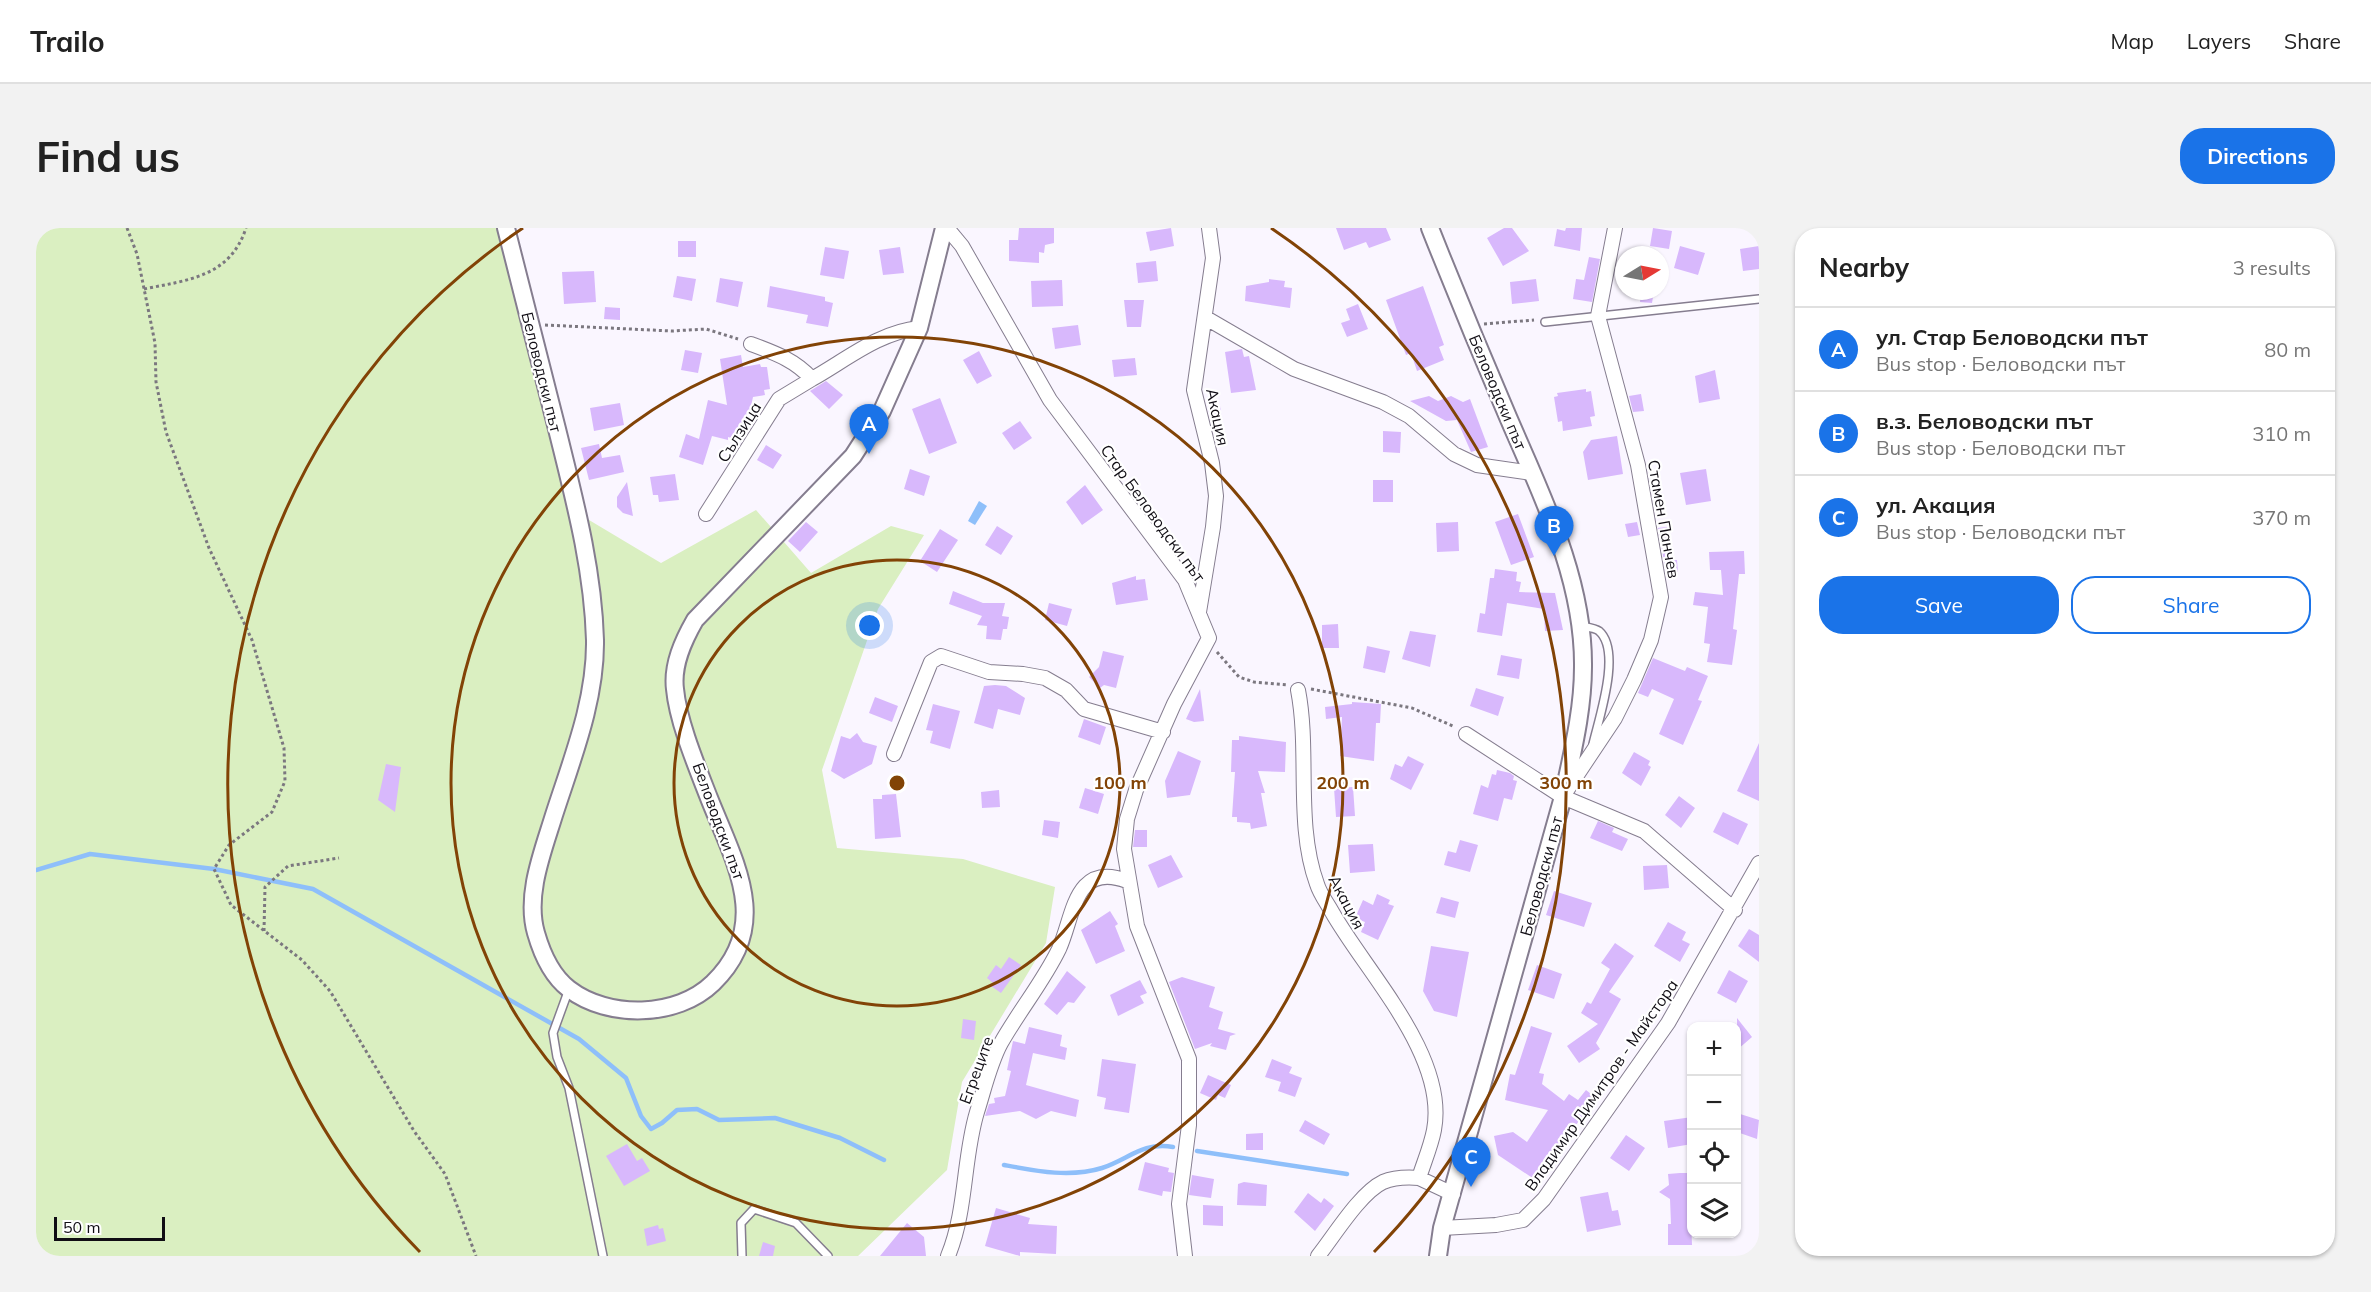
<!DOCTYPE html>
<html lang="en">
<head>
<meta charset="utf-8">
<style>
	:root { --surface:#fff; --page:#f2f2f2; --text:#222; --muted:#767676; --line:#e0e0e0; --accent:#1a73e8 }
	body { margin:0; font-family:Mulish,sans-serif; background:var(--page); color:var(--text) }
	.controls { position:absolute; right:18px; bottom:18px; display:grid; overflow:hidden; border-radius:12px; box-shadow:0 2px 4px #0004 }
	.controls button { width:54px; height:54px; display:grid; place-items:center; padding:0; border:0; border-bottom:2px solid var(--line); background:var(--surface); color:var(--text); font:30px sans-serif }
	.compass { position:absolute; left:1579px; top:18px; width:54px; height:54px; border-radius:50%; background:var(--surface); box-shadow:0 2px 4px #0004; rotate:80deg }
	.scale { position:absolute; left:18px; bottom:15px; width:111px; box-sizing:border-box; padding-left:6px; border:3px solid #100d14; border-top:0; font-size:16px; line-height:21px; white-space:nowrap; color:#100d14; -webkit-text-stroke:4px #fff; paint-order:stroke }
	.you { position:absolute; left:834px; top:398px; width:21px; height:21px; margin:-15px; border:4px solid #fff; border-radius:50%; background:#1a73e8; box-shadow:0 0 0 9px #1a73e833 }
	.badge { display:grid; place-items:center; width:39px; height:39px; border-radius:50%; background:var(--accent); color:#fff; font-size:20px; font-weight:700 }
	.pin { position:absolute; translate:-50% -50px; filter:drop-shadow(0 2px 3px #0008) }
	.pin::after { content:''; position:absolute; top:32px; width:21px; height:18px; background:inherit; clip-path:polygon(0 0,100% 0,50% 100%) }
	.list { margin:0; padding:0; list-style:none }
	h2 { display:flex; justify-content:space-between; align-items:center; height:78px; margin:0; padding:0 24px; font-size:26px }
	h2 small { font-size:20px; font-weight:400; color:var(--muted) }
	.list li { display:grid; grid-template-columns:39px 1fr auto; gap:18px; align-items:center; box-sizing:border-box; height:84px; padding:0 24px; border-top:2px solid var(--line) }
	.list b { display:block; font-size:22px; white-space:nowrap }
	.list p { margin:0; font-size:20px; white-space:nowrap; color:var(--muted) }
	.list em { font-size:20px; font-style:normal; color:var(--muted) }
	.actions { display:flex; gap:12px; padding:18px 24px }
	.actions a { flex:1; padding:14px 0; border:2px solid var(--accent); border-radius:24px; text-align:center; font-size:21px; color:var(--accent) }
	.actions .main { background:var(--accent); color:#fff }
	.icon { flex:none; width:33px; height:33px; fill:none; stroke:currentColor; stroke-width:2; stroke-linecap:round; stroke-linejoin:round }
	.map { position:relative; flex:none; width:1723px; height:1028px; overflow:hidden; border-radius:24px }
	header { display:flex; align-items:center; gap:36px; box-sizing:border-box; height:84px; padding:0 30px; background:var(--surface); border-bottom:2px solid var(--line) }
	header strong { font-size:28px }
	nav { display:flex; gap:33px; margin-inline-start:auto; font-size:21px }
	.intro { display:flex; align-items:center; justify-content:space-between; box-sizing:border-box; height:144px; padding:0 36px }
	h1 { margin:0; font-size:42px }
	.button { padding:15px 27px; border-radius:24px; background:var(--accent); color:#fff; font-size:21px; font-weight:700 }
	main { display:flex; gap:36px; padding:0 36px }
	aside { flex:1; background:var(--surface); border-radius:24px; box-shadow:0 2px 4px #0004 }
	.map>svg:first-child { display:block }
</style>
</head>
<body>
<header>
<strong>Trailo</strong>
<nav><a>Map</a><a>Layers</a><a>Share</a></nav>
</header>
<div class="intro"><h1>Find us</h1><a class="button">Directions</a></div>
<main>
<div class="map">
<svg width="1723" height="1028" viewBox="0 0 1723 1028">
	<rect width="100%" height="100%" fill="#faf6ff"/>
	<path fill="#daefc1" d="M0 0H470L543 286 625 335 720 282 775 345 855 298 888 307 842 381 786 542 801 620 927 631 1019 659 1010 715 926 854 911 942 822 1028H0Z"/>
	<path fill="#8ebffa" d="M943 273 951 278 939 297 932 293Z"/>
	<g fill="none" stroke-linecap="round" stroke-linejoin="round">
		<path stroke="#8ebffa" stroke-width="4.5" d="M0 642 54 626 178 641 277 661 543 811 590 850 605 888 615 901 626 895 641 882 661 881 683 892 739 890 804 910 848 932
			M1161 923 1311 946
			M968 937C1000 943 1034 950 1066 940 1093 931 1106 914 1137 919"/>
	</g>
	<path fill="#d8b8fc" d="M983 0H1018V15L1009 17 1008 25 1003 24V35L973 33V12H982Z
		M1135 0 1138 18 1114 23 1110 4Z
		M1300 0H1350L1355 12 1333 20 1330 14 1308 22Z
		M1468 0H1476L1493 23 1467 38 1451 10Z
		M1530 0H1546L1544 23 1518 18 1521 1 1529 3Z
		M1617 0 1636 3 1633 21 1614 18Z
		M642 13H660V29H642Z
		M1644 18 1669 25 1662 47 1638 40Z
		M1723 18V41L1707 43 1704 21Z
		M789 19 813 23 808 51 784 47Z
		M864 19 868 45 847 47 843 22Z
		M1553 29 1564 31 1556 74 1537 71 1540 51 1548 52Z
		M1120 33 1122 53 1102 55 1100 35Z
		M558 43 560 74 528 76 526 44Z
		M641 48 660 51 656 73 637 69Z
		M684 50 707 54 702 79 680 74Z
		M1233 51 1249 53 1248 59 1256 60 1254 80 1209 73 1210 58 1233 54Z
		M1500 51 1503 73 1476 76 1474 54Z
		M1026 52 1027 78 996 79 995 53Z
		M734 58 789 69V73L797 75 792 99 770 95 772 87 731 79Z
		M1387 58 1408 117 1403 119 1408 132 1381 143 1375 125 1370 127 1350 72Z
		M1605 63H1618L1616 75 1604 74Z
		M1088 72H1108L1105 99H1091Z
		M1322 76 1332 101 1311 109 1305 95 1314 92 1310 81Z
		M569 79 584 80V92L568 91Z
		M1042 97 1045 117 1019 121 1016 100Z
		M1206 121 1208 129 1213 128 1220 162 1195 165 1189 124Z
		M649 122 666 125 662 145 645 142Z
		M943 123 956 148 941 156 927 132Z
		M705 127 707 139 724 136 725 139H731L734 161 728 162 729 167 717 169 708 210 706 213 692 209V212L676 208 667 237 643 229 650 206 663 211 672 172 691 177 684 131Z
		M1099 130 1101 147 1078 149 1076 132Z
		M1679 142 1684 171 1663 175 1659 148Z
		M790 153 807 167 793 181 774 163Z
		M1550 161V164L1555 163 1559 188 1554 189 1556 198 1527 203 1526 193 1522 194 1518 169 1522 168 1521 165Z
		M1605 166 1608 183 1597 184 1593 168Z
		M1393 168 1402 173 1415 168 1427 174 1434 171 1452 219 1435 224 1421 192 1410 193 1374 173Z
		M904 170 921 215 893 226 876 181Z
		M584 175 588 197 558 203 554 180Z
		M1184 178 1186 191 1175 193 1172 180Z
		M984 193 996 210 978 222 966 205Z
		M1347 203 1365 204 1364 225 1347 224Z
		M1581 208 1587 246 1552 252 1547 224 1555 212Z
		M563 216 566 230 584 227 588 244 553 252 545 220Z
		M730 217 746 227 737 241 721 232Z
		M874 241 894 248 888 268 868 261Z
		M1670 241 1675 273 1650 277 1644 245Z
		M639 246 643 272 623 274 622 267H617L614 249Z
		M1337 252H1357V274H1337Z
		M591 254 597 288 587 285 581 279V269Z
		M1049 257 1067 282 1046 297 1030 274Z
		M1482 286 1498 329 1475 337 1459 294Z
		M770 294 782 304 764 324 752 313Z
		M1422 294 1423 323 1401 324 1400 295Z
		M1601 294 1604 307 1592 309 1589 296Z
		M961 298 977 308 965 327 949 317Z
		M1631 299 1636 332H1641L1642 344H1630L1622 300Z
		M904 301 922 312 901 344 884 333Z
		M1708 323 1709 346H1703L1697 401 1701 402 1696 437 1671 434 1674 416 1668 415 1672 379 1657 377 1659 364 1687 367 1685 342H1674L1673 324Z
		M1459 341 1481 344 1480 353 1485 354 1483 364 1519 365 1527 402 1509 403 1508 381 1471 375 1466 408 1441 404 1444 385 1449 386 1454 350H1458Z
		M1100 348V352L1109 351 1112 372 1080 377 1076 355Z
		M917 363 947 375H969L966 388 973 389 971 401H967L965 412 950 411 951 398 941 397 946 388 913 376Z
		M1013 375 1036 381 1031 398 1009 392Z
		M1302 396 1303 420H1286V397Z
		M1374 403 1400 407 1394 439 1366 431Z
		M1331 418 1354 423 1349 445 1327 440Z
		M1067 423 1088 428 1080 460 1068 457 1064 460 1053 449 1063 439Z
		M1465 427 1486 431 1483 451 1461 447Z
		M1617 430 1649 443 1651 439 1672 448 1662 472 1666 473 1647 517 1623 506 1638 471 1616 461 1612 469 1602 465Z
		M959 457 970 458 989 470 984 487 962 481 957 501 938 495 948 458Z
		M1440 460 1468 469 1462 488 1434 478Z
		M1164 461 1168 493 1158 494 1150 491Z
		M839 469 862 478 856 494 833 485Z
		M1316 474 1345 476 1344 495H1340L1338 533 1304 528 1306 489 1290 491 1289 479 1316 476Z
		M897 476 924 483 914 521 894 515 897 503 890 502Z
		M1048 491 1070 499 1064 517 1042 509Z
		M821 505 827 514 841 518 836 536 808 551 795 543 805 508 814 511Z
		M1203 508 1250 514 1249 544 1222 543 1229 565H1225L1231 598 1215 601 1214 595 1201 594V589H1196L1199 544H1195L1196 512H1203Z
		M1723 515V573L1701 563Z
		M1142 523 1165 533 1154 567 1131 570 1129 553Z
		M1598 524 1614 533 1612 537 1615 539 1605 558 1586 545Z
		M1372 528 1388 536 1375 562 1354 551 1359 536 1366 539Z
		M350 536 365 539 359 584 342 572Z
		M1461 542 1474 545 1478 548 1477 552 1481 553 1476 572 1468 570 1462 593 1437 586 1445 557 1452 560 1456 546 1460 547Z
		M1317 559 1319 588 1300 589 1298 560Z
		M1049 560 1068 566 1062 586 1043 580Z
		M963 562 964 579 946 580 945 564Z
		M860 566 865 609 839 611 837 571H846V567Z
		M1643 568 1659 580 1645 600 1629 587Z
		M1687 584 1712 596 1702 617 1677 604Z
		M1008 592 1024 594 1022 610 1006 607Z
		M1562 593 1578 600 1576 604 1592 611 1586 623 1554 610Z
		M1099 602H1111V619H1097Z
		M1424 612 1442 617 1434 644 1408 637 1412 623 1420 625Z
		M1337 616 1339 643 1314 645 1312 617Z
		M1135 627 1147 649 1122 660 1112 637Z
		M1631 637 1633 660 1608 662 1607 638Z
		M1518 663 1556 675 1548 699 1510 687Z
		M1341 666 1354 672 1352 676 1358 678 1342 712 1325 704 1329 694 1319 690 1327 672 1337 677Z
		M1405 669 1423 674 1419 690 1400 685Z
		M1074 683 1082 696 1079 698 1089 723 1060 736 1045 702Z
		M1632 694 1650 704 1646 712 1654 716 1644 734 1618 718Z
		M1713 701 1723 707V734L1702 718Z
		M1579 715 1598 728 1573 764 1585 771 1560 815 1564 821 1543 835 1531 818 1562 796 1545 785 1551 774 1555 776 1574 741 1565 735Z
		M1395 718 1433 724 1421 789 1398 783 1387 763Z
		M973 729 985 737 965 765 955 758 957 755 951 750 960 737 965 741Z
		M1501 737 1526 746 1518 771 1492 762Z
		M1693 742 1712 753 1700 775 1681 765Z
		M1031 743 1050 759 1038 775 1032 774 1021 787 1008 776Z
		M1146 749 1179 759 1173 779 1187 784 1182 801 1200 806 1194 808 1190 822 1174 818 1176 815 1159 821 1133 754Z
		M1104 752 1111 765 1104 768 1108 775 1082 788 1074 767Z
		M1701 790 1716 809 1701 822Z
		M927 791 940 793 938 812 925 810Z
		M1495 798 1516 805 1503 845 1508 846 1506 856 1528 873 1533 866 1542 872 1550 862 1560 870 1528 913 1531 915 1504 955 1462 927 1458 908 1477 904 1491 914 1512 882 1469 872 1474 846 1479 847Z
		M993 799 1026 807 1024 818 1031 820 1029 832 997 825 990 857 1043 872 1040 889 1015 883 1000 891 984 883 949 888 953 876 959 875 958 870 969 868 975 843 971 842 977 813 989 816Z
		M1066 831 1100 836 1093 885 1068 881 1070 870 1061 868Z
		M1236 831 1256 839 1253 845 1266 850 1259 869 1242 863 1245 854 1229 849Z
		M1172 847 1195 857 1189 870 1182 867 1180 872 1164 865Z
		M1701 885 1723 892 1721 911 1701 904Z
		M1656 889V916L1632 920 1628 893Z
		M1269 892 1294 906 1288 917 1263 903Z
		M1227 905V922H1210V906Z
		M1590 907 1609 920 1593 943 1574 930Z
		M591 916 601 933 606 930 614 943 588 958 570 928Z
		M1109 934 1133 940 1132 944 1138 945 1135 964 1127 963 1126 968 1102 962Z
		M1644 945H1653L1656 1017H1632V996H1635L1634 971 1623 964 1633 957 1632 946Z
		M1156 947 1178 951 1175 970 1153 967Z
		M1208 954 1231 957 1230 978 1201 977 1202 956Z
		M1572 964 1576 983 1582 982 1585 997 1551 1004 1544 969Z
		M1272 965 1285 975 1288 970 1298 978 1279 1003 1258 984Z
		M1167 977 1187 978V998L1167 997Z
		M960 980 994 990 992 996 1021 998 1020 1026 984 1024V1028L949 1018Z
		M871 995 888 1009 890 1028H844Z
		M622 997 623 1001 627 1000 630 1013 611 1018 608 1001Z
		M727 1014 739 1018 737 1028H723Z"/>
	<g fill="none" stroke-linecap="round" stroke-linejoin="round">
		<defs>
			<path id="service" d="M1509 94 1723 71
				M1545 398C1550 399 1559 400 1563 403 1586 423 1563 490 1557 516
				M533 761 517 805 521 829 533 860 567 1028
				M706 1028 705 995 718 981 760 995 792 1028"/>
			<path id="minor" d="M911 0 926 18 1014 172 1149 352 1173 410 1138 476 1100 562 1091 591 1088 621 1101 698 1153 831V897L1143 976 1149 1028
				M1170 90 1258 141 1347 174 1373 188 1418 226 1441 237 1496 245
				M715 116C739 125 759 132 776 151 810 132 843 104 883 100
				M670 286 743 171 776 151
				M1163 384 1177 299 1180 268 1176 235 1158 162 1177 30 1173 0
				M1262 462C1274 524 1259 596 1281 656 1284 666 1291 675 1296 684 1330 744 1412 828 1398 902 1395 918 1388 934 1383 950L1417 966
				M1430 506 1527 569 1608 603 1699 682
				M858 526 895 434 905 428 953 444 987 446 1009 450 1030 462 1048 481 1127 504
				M1529 565 1579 490 1598 452 1615 412 1625 369 1602 237 1562 88 1579 0
				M1406 1000 1460 997 1487 992 1508 971 1632 795 1723 635
				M912 1028C931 982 927 930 941 884 948 862 954 835 965 815 983 783 1007 754 1023 721 1038 688 1038 633 1091 653
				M1282 1028C1298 1008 1324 965 1347 954 1359 949 1370 949 1383 950"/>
			<path id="tertiary" d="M470 0C487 67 504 134 521 201 538 270 557 340 559 412 560 472 536 531 518 587 507 623 489 667 500 705 506 726 516 748 533 761 572 791 641 790 677 755 737 697 698 633 673 570 661 539 642 494 639 461 636 437 647 413 659 392L817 228 846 183 883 100 908 0
				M1394 0C1419 63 1445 126 1472 189 1506 268 1548 351 1547 439 1547 483 1536 526 1527 569L1406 1000 1402 1028"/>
		</defs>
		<use href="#service" stroke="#857d8f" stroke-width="10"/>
		<use href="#minor" stroke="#857d8f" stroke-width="16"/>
		<use href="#tertiary" stroke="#857d8f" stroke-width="20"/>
		<path stroke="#7b777f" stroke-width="3" stroke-dasharray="3 3" stroke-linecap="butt" d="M91 0 101 26 119 115 120 154 130 204 173 320 216 412 248 520 249 553 236 584 193 617 178 641 195 677 266 732 294 763 378 903 409 946 440 1028
			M108 61C152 52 194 49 210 0
			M1448 96 1498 92
			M509 97 636 103 670 101 702 111
			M1181 424 1203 449 1218 454 1252 457
			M1275 461 1376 480 1419 499
			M228 703 229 659 252 638 303 630"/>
		<use href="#service" stroke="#fff" stroke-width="7"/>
		<use href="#minor" stroke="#fff" stroke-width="14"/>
		<use href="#tertiary" stroke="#fff" stroke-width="16"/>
	</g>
	<g fill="none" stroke="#824306" stroke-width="3">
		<circle cx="861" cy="555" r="223"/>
		<circle cx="861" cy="555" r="446"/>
		<path d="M384 1024A669 669 0 0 1 487 0M1235 0A669 669 0 0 1 1338 1024"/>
	</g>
	<g text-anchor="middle" stroke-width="4.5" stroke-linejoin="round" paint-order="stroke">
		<g font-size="16" fill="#100d14" stroke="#fff">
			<text transform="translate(506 144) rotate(76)" y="6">Беловодски път</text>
			<text transform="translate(1462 164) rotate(67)" y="6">Беловодски път</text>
			<text transform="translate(1182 189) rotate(78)" y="6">Акация</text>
			<text transform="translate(703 204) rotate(-58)" y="6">Сълзица</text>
			<text transform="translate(1117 285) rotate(54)" y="6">Стар Беловодски път</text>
			<text transform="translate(1628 291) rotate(80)" y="6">Стамен Панчев</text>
			<text transform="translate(683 593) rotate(70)" y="6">Беловодски път</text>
			<text transform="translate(1505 648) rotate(-75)" y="6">Беловодски път</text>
			<text transform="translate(1311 674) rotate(62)" y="6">Акация</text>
			<text transform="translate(940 842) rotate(-70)" y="6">Егреците</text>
			<text transform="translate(1565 857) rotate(-55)" y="6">Владимир Димитров - Майстора</text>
		</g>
	</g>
	<circle cx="861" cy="555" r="9" fill="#824306" stroke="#fff" stroke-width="3"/>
	<g font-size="18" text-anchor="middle" font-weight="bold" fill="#824306" stroke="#fff" stroke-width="4.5" stroke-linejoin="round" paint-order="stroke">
		<text x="1084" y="561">100 m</text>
		<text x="1307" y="561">200 m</text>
		<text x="1530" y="561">300 m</text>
	</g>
</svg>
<div class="controls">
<button>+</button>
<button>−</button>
<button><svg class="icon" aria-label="locate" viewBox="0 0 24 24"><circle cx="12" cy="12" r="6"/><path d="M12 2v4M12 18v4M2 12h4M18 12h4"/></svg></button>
<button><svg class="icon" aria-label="layers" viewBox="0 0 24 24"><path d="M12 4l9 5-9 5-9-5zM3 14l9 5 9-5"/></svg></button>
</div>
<svg class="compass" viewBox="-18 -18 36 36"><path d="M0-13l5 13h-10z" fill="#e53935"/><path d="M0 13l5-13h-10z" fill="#767676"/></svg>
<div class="scale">50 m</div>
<div class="you"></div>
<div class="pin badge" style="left:833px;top:226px">A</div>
<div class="pin badge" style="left:1518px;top:328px">B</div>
<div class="pin badge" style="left:1435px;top:959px">C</div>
</div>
<aside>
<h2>Nearby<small>3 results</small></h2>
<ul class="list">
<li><span class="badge">A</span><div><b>ул. Стар Беловодски път</b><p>Bus stop · Беловодски път</p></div><em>80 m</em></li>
<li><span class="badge">B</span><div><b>в.з. Беловодски път</b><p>Bus stop · Беловодски път</p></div><em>310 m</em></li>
<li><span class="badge">C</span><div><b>ул. Акация</b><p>Bus stop · Беловодски път</p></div><em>370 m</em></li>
</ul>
<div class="actions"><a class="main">Save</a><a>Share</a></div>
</aside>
</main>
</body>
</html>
